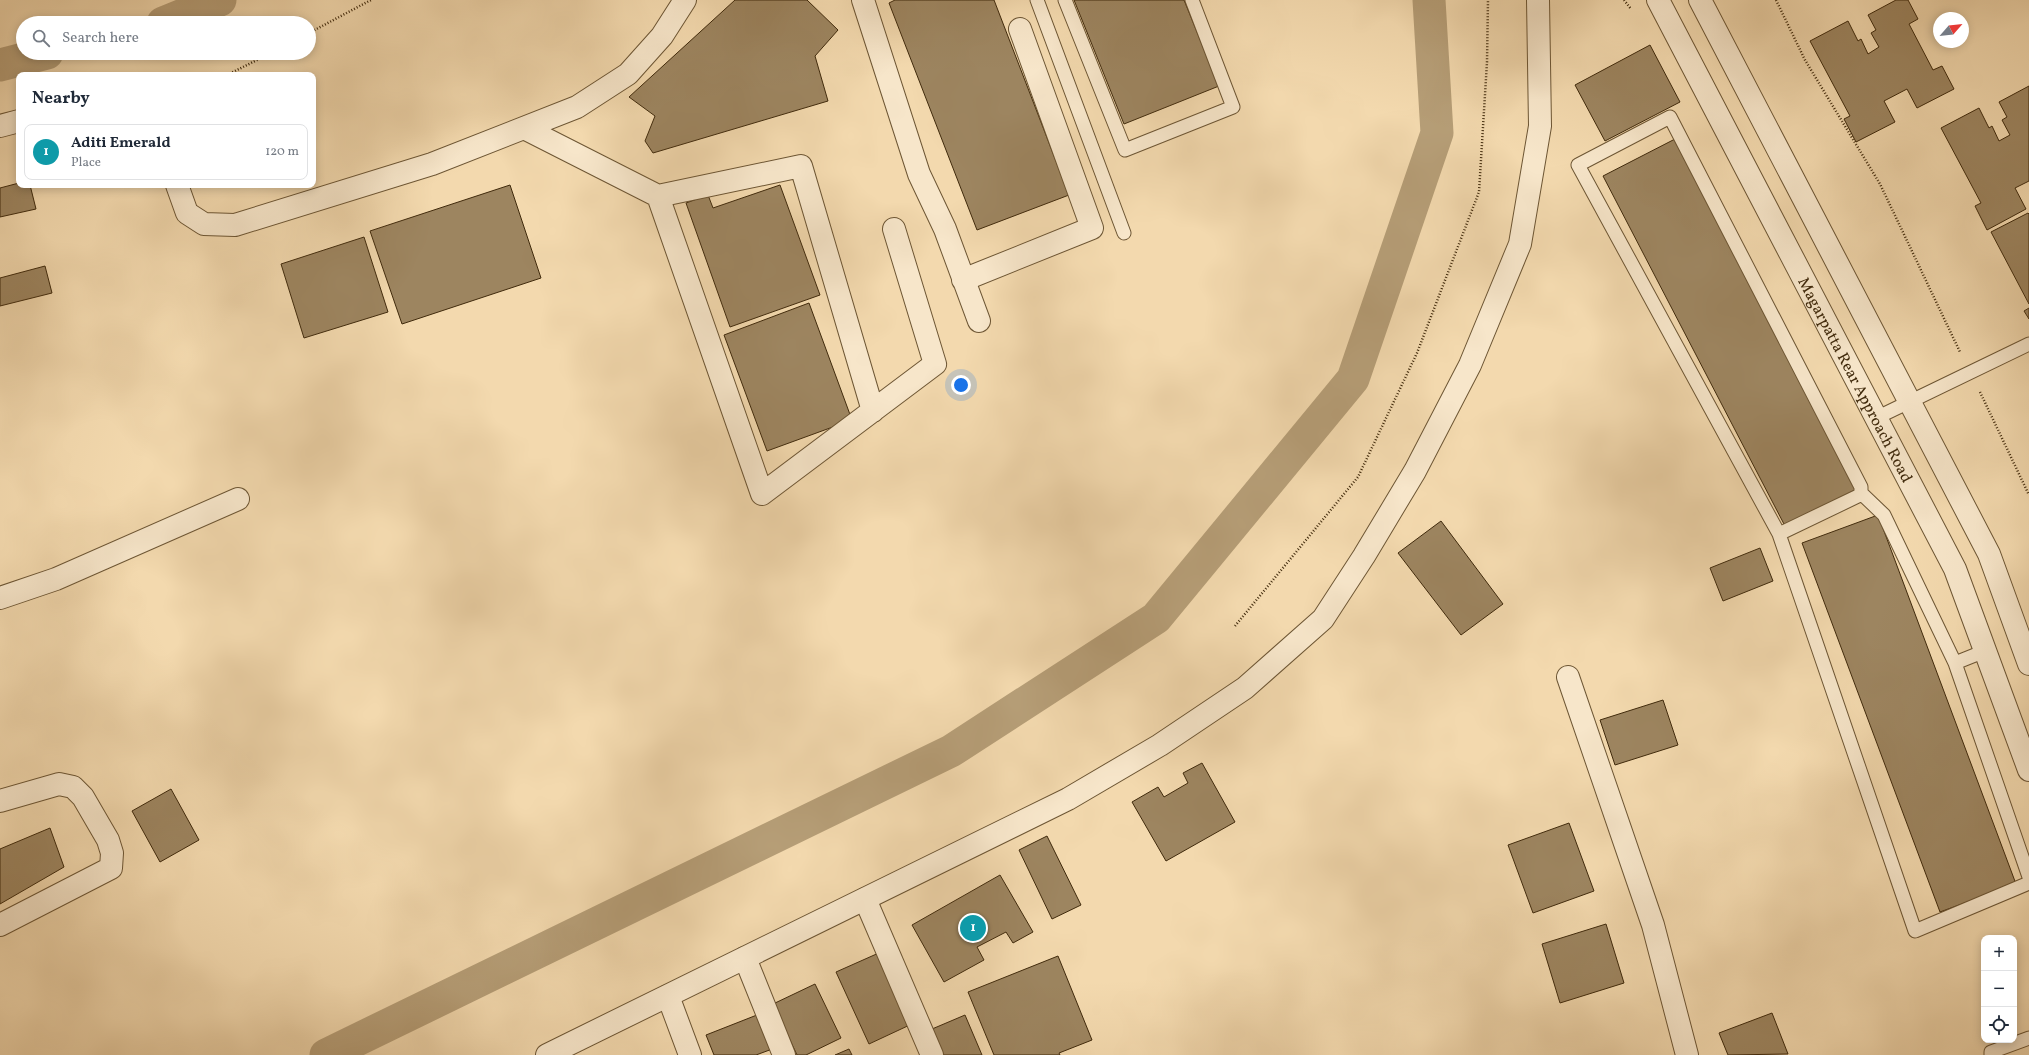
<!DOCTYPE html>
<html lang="en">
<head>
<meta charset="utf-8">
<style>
	:root { --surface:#fff; --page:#f6f6f7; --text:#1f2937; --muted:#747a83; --line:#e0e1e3; --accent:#8f2418 }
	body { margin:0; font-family:Vollkorn,serif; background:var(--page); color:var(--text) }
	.controls { position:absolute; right:12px; bottom:12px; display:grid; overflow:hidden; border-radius:8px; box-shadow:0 2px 10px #0003 }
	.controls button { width:36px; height:36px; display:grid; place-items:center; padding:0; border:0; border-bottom:1px solid var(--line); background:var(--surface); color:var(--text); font:20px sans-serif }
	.compass { position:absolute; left:1933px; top:12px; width:36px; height:36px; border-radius:50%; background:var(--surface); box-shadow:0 2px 10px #0003; rotate:62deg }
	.you { position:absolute; left:961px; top:385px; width:14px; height:14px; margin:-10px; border:3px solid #fff; border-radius:50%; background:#1a73e8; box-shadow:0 0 0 6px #1a73e833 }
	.badge { display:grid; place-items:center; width:26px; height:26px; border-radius:50%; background:var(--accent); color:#fff; font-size:13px; font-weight:700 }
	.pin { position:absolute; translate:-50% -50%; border:2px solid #fff; box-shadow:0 1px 4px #0006 }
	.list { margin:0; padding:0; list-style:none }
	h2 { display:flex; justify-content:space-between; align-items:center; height:52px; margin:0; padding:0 16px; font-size:17px }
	h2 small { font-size:13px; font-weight:400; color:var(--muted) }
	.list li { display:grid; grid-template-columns:26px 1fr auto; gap:12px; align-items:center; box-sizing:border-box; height:56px; margin:0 8px 8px; padding:0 8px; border:1px solid var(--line); border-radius:8px }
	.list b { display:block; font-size:15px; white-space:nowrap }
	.list p { margin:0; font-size:13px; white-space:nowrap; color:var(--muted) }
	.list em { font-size:13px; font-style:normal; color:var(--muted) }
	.icon { flex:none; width:22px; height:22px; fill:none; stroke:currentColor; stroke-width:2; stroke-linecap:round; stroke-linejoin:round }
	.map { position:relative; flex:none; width:2029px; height:1055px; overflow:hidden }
	.search { position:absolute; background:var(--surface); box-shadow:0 2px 10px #0003; left:16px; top:16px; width:300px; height:44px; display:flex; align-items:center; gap:10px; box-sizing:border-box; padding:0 14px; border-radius:22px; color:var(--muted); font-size:15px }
	.panel { position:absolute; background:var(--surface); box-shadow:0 2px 10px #0003; left:16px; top:72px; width:300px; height:116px; border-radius:8px }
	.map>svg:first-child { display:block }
</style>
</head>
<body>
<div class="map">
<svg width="2029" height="1055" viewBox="0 0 2029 1055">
	<rect width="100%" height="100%" fill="#f3d9ae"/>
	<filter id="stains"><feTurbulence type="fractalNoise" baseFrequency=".005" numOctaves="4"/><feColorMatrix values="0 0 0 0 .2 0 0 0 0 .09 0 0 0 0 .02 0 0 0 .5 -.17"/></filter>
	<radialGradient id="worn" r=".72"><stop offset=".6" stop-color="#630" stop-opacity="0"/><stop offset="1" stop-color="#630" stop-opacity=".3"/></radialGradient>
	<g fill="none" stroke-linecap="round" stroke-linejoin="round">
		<path stroke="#b69e77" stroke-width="33" d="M163 23 220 0
			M0 65 47 53
			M326 1055 951 751 1156 618 1353 379 1437 133 1429 0"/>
	</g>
	<path fill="#9d8560" stroke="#402a0c" d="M735 0H807L838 30 815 56 828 101 653 153 645 141 655 116 629 97Z
		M895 0H994L1069 195 977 230 889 3Z
		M1074 0H1184L1219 86 1124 124Z
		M1896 0H1908L1918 19 1909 24 1933 70 1942 66 1954 89 1917 108 1907 89 1884 101 1895 122 1856 142 1844 119 1850 116 1810 41 1848 21 1858 41 1861 39 1868 54 1879 47 1871 33 1876 30 1868 15Z
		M1650 45 1680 102 1605 141 1575 85Z
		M2029 86V181L2015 188 2026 209 1987 230 1975 206 1981 203 1941 128 1979 108 1989 128 1992 126 1999 141 2010 135 2002 120 2007 117 1999 102Z
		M1675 139 1857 489 1785 526 1603 176Z
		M19 183V185H30L36 209 0 217V188Z
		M510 185 541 278 402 324 370 231Z
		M780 185 820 295 730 327 686 203 708 195 713 208Z
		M2028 213 2029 214V304L1991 232Z
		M364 237 388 312 304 338 281 264Z
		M45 266 52 293 0 306V278Z
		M809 303 852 420 767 451 724 335Z
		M2029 308V319L2024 311Z
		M1878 515 2016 884 1940 912 1802 543Z
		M1441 521 1503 604 1461 635 1398 553Z
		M1760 548 1773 581 1723 601 1710 568Z
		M1663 700 1678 745 1615 765 1600 720Z
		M1202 763 1235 822 1166 861 1132 802 1158 787 1164 797 1188 783 1183 773Z
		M171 789 199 840 160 862 132 811Z
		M1569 823 1594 891 1533 913 1508 845Z
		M50 828 64 867 0 904V849Z
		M1047 836 1081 905 1052 919 1019 850Z
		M1000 875 1033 932 1013 943 1006 932 977 947 984 960 944 982 912 925Z
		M1606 924 1624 983 1560 1003 1542 944Z
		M881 952 914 1023 869 1044 836 972Z
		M1058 956 1092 1040 1059 1053 1060 1055H994L968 992Z
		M815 984 841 1038 806 1055H797L773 1004Z
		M762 1013 775 1048 756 1055H714L706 1035Z
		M1772 1013 1788 1054 1728 1055 1719 1033Z
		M965 1015 982 1055H935L925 1032Z
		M849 1049 852 1055H835Z"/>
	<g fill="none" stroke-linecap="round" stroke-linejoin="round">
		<defs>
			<path id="service" d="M1037 0 1124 233
				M1065 0 1125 150 1233 107 1192 0
				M1876 418 2029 344
				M1861 493 1884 515 1955 663
				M1779 534 1858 496 1861 493V487L1670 117 1578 165 1779 534 1915 931 2029 883
				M1985 651 1955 663 2029 877
				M1991 1055V1052L2029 1038"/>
			<path id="minor" d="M863 0 919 174 945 229 979 321
				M0 126 19 121
				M524 128 658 196 762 494 935 364 894 229
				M177 185 187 213 204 224 235 225 432 164 577 107 628 74 662 36 685 0
				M658 196 801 166 873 411
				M963 280 1092 228 1020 29
				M0 598 56 579 238 499
				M1568 677 1653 925 1687 1055
				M0 801 59 784 73 787 83 797 108 840 112 853 111 868 0 925
				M865 899 932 1055
				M745 958 784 1055
				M668 996 690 1055"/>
			<g id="tertiary">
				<path id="s1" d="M1658 0 1955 569 2029 770"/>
				<path d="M1700 0 1989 554 2029 664"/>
				<path d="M547 1055 1068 799 1160 745 1245 688 1323 619 1364 556 1415 471 1470 365 1520 244 1540 126 1538 0"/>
			</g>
		</defs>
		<use href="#service" stroke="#6d5634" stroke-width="15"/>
		<use href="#minor" stroke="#6d5634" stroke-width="24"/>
		<use href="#tertiary" stroke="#6d5634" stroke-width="24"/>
		<path stroke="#402a0c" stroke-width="2.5" stroke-dasharray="1 2" stroke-linecap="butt" d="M1624 0 1631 9
			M1776 0 1805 60 1880 184 1960 352
			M309 33 371 0
			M227 75 271 53
			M1980 392 2029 495
			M1235 626 1358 477 1417 353 1479 192 1487 62 1488 0"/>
		<use href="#service" stroke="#f7e6ca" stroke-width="13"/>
		<use href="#minor" stroke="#f7e6ca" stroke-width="22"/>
		<use href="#tertiary" stroke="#f7e6ca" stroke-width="22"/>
	</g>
	<g text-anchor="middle" stroke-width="3" stroke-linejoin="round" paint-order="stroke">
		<g font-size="16" fill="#402a0c" stroke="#f7e6ca">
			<text dy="6" stroke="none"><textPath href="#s1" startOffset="428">Magarpatta Rear Approach Road</textPath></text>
		</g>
	</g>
	<rect width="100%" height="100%" filter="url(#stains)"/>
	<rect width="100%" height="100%" fill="url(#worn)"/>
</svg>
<div class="controls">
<button>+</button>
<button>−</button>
<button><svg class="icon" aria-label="locate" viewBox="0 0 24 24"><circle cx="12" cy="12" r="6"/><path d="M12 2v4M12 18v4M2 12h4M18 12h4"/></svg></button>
</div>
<svg class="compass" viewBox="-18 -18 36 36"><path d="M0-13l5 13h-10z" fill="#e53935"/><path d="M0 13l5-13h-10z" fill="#747a83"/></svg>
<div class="you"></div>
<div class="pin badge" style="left:973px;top:928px;background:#0f9aa8">1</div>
<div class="search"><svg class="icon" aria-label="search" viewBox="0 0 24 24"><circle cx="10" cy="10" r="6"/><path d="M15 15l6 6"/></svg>Search here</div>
<section class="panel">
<h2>Nearby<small></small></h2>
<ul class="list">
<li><span class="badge" style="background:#0f9aa8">1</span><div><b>Aditi Emerald</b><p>Place</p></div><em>120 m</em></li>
</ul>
</section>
</div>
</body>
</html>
